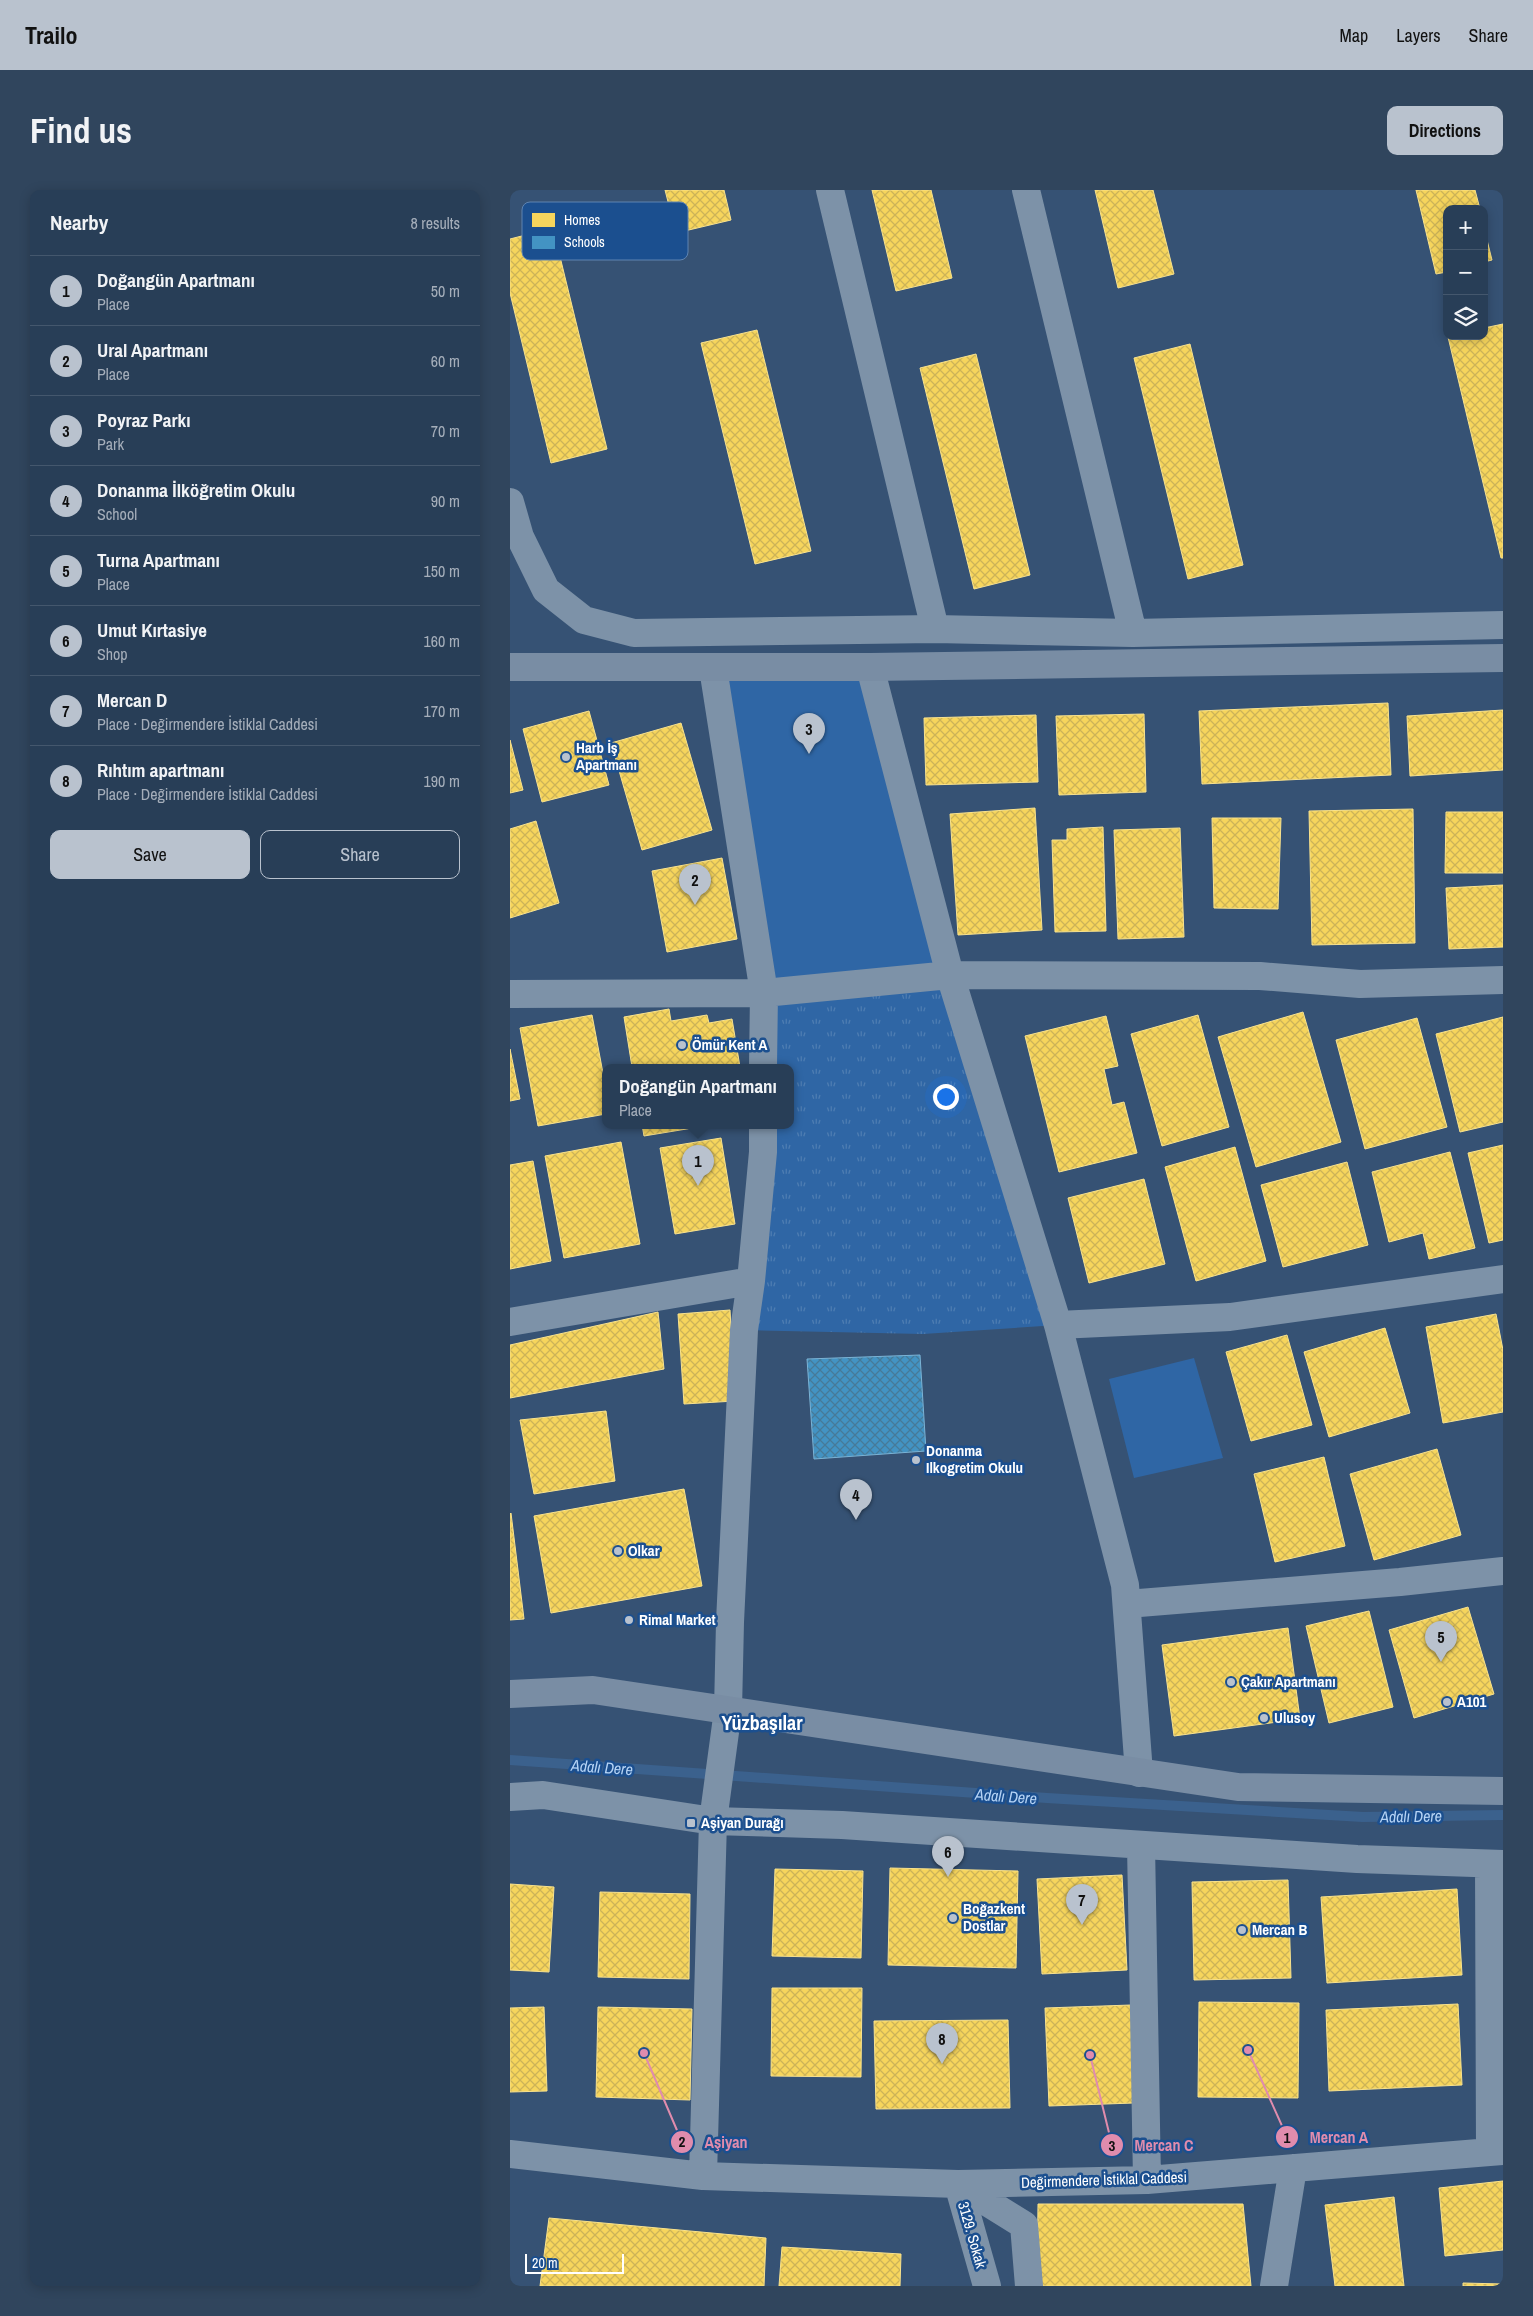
<!DOCTYPE html>
<html lang="en">
<head>
<meta charset="utf-8">
<style>
	:root { --surface:#283e57; --page:#30455d; --text:#f1f3f6; --muted:#a5aeba; --line:#44576d; --accent:#b9c2ce }
	body { margin:0; font-family:"Archivo Narrow",sans-serif; background:var(--page); color:var(--text) }
	.controls { position:absolute; right:15px; top:15px; display:grid; overflow:hidden; border-radius:10px; box-shadow:0 2px 12px #0003 }
	.controls button { width:45px; height:45px; display:grid; place-items:center; padding:0; border:0; border-bottom:1px solid var(--line); background:var(--surface); color:var(--text); font:25px sans-serif }
	.scale { position:absolute; left:15px; bottom:12px; width:99px; box-sizing:border-box; padding-left:5px; border:2px solid #fff; border-top:0; font-size:14px; line-height:18px; white-space:nowrap; color:#fff; -webkit-text-stroke:4px #1b4f8f; paint-order:stroke }
	.you { position:absolute; left:435px; top:906px; width:18px; height:18px; margin:-12px; border:4px solid #fff; border-radius:50%; background:#1a73e8; box-shadow:0 0 0 8px #1a73e833 }
	.badge { display:grid; place-items:center; width:32px; height:32px; border-radius:50%; background:var(--accent); color:#111; font-size:16px; font-weight:700 }
	.pin { position:absolute; translate:-50% -41px; filter:drop-shadow(0 1px 2px #0008) }
	.pin::after { content:''; position:absolute; top:26px; width:18px; height:15px; background:inherit; clip-path:polygon(0 0,100% 0,50% 100%) }
	.popup { position:absolute; left:92px; top:874px; width:192px; height:65px; box-sizing:border-box; display:grid; place-content:center; border-radius:10px; background:var(--surface); filter:drop-shadow(0 1px 4px #0005); font-size:16px; white-space:nowrap; color:var(--muted) }
	.popup b { font-size:19px; color:var(--text) }
	.popup::after { content:''; position:absolute; left:50%; top:100%; margin-left:-10px; border:10px solid transparent; border-top-color:var(--surface) }
	.list { margin:0; padding:0; list-style:none }
	h2 { display:flex; justify-content:space-between; align-items:center; height:65px; margin:0; padding:0 20px; font-size:21px }
	h2 small { font-size:16px; font-weight:400; color:var(--muted) }
	.list li { display:grid; grid-template-columns:32px 1fr auto; gap:15px; align-items:center; box-sizing:border-box; height:70px; padding:0 20px; border-top:1px solid var(--line) }
	.list b { display:block; font-size:19px; white-space:nowrap }
	.list p { margin:0; font-size:16px; white-space:nowrap; color:var(--muted) }
	.list em { font-size:16px; font-style:normal; color:var(--muted) }
	.actions { display:flex; gap:10px; padding:15px 20px }
	.actions a { flex:1; padding:11px 0; border:1px solid var(--accent); border-radius:10px; text-align:center; font-size:18px; color:var(--accent) }
	.actions .main { background:var(--accent); color:#111 }
	.icon { flex:none; width:28px; height:28px; fill:none; stroke:currentColor; stroke-width:2; stroke-linecap:round; stroke-linejoin:round }
	.map { position:relative; flex:none; width:993px; height:2096px; overflow:hidden; border-radius:10px }
	header { display:flex; align-items:center; gap:30px; box-sizing:border-box; height:70px; padding:0 25px; background:var(--accent); color:#111 }
	header strong { font-size:24px }
	nav { display:flex; gap:28px; margin-inline-start:auto; font-size:18px }
	.intro { display:flex; align-items:center; justify-content:space-between; box-sizing:border-box; height:120px; padding:0 30px }
	h1 { margin:0; font-size:35px }
	.button { padding:12px 22px; border-radius:10px; background:var(--accent); color:#111; font-size:18px; font-weight:700 }
	main { display:flex; gap:30px; padding:0 30px }
	aside { flex:1; background:var(--surface); border-radius:10px; box-shadow:0 2px 12px #0003 }
	.map>svg:first-child { display:block }
</style>
</head>
<body>
<header>
<strong>Trailo</strong>
<nav><a>Map</a><a>Layers</a><a>Share</a></nav>
</header>
<div class="intro"><h1>Find us</h1><a class="button">Directions</a></div>
<main>
<aside>
<h2>Nearby<small>8 results</small></h2>
<ul class="list">
<li><span class="badge">1</span><div><b>Doğangün Apartmanı</b><p>Place</p></div><em>50 m</em></li>
<li><span class="badge">2</span><div><b>Ural Apartmanı</b><p>Place</p></div><em>60 m</em></li>
<li><span class="badge">3</span><div><b>Poyraz Parkı</b><p>Park</p></div><em>70 m</em></li>
<li><span class="badge">4</span><div><b>Donanma İlköğretim Okulu</b><p>School</p></div><em>90 m</em></li>
<li><span class="badge">5</span><div><b>Turna Apartmanı</b><p>Place</p></div><em>150 m</em></li>
<li><span class="badge">6</span><div><b>Umut Kırtasiye</b><p>Shop</p></div><em>160 m</em></li>
<li><span class="badge">7</span><div><b>Mercan D</b><p>Place · Değirmendere İstiklal Caddesi</p></div><em>170 m</em></li>
<li><span class="badge">8</span><div><b>Rıhtım apartmanı</b><p>Place · Değirmendere İstiklal Caddesi</p></div><em>190 m</em></li>
</ul>
<div class="actions"><a class="main">Save</a><a>Share</a></div>
</aside>
<div class="map">
<svg width="993" height="2096" viewBox="0 0 993 2096">
	<defs>
		<pattern id="grass-tufts" width="24" height="20" patternUnits="userSpaceOnUse" patternTransform="scale(1.25)"><rect width="24" height="20" fill="#2f66a5"/><path d="M3 7l-1-3M5 7V3M7 7l1-3M15 17l-1-3M17 17v-4M19 17l1-3" fill="none" stroke="#4e7db2"/></pattern>
		<pattern id="homes-cross-hatch" width="8" height="8" patternUnits="userSpaceOnUse" patternTransform="scale(1.25)"><rect width="8" height="8" fill="#f6d55c"/><path d="M0 0l8 8M0 8l8-8" fill="none" stroke="#ccb358"/></pattern>
		<pattern id="schools-cross-hatch" width="8" height="8" patternUnits="userSpaceOnUse" patternTransform="scale(1.25)"><rect width="8" height="8" fill="#4393c3"/><path d="M0 0l8 8M0 8l8-8" fill="none" stroke="#467a99"/></pattern>
	</defs>
	<rect width="100%" height="100%" fill="#365274"/>
	<path fill="url(#grass-tufts)" d="M440 785 548 1135 413 1144 234 1140 253 935H280V877H253L254 803Z"/>
	<path fill="#2f66a5" d="M360 477 440 785 254 803 203 478Z
		M684 1168 713 1268 624 1288 599 1189Z"/>
	<path fill="url(#homes-cross-hatch)" stroke="#f9e28d" d="M155 0H214L221 30 166 43Z
		M362 0H421L442 88 386 101Z
		M585 0H643L664 84 608 98Z
		M906 0H965L970 19H937V82L926 84Z
		M43 38 97 259 41 273 0 103V49Z
		M974 38 982 70 974 72Z
		M993 134V368H991L938 147 974 146V138Z
		M247 140 301 361 245 374 191 153Z
		M680 154 733 375 678 389 624 168Z
		M466 164 520 385 464 399 410 178Z
		M878 513 881 585 692 594 689 521Z
		M993 520V580L900 586 897 526Z
		M79 521 99 595 32 612 13 539Z
		M634 524 636 602 549 605 546 526Z
		M526 525 528 592 416 595 414 528Z
		M171 533 202 640 132 660 101 553Z
		M0 550 13 600 0 603Z
		M525 618 532 740 448 745 440 624Z
		M903 619 905 753 802 755 799 621Z
		M936 622H993V683H935Z
		M702 628H771L768 719 704 718Z
		M26 631 49 713 0 728V639Z
		M593 637 596 741 545 742 542 650H557V639Z
		M670 638 674 747 608 749 604 640Z
		M212 668 227 749 157 762 142 681Z
		M993 695V757L939 759 936 698Z
		M159 819 161 831 197 825 199 833 222 829 230 877H122L114 827Z
		M793 822 831 952 746 977 708 847Z
		M82 825 96 899V924L28 936 10 838Z
		M688 825 719 937 652 956 621 844Z
		M596 826 608 876 594 879 602 915 614 912 627 963 549 982 515 846Z
		M993 827V932L950 942 926 844Z
		M907 828 937 937 855 959 826 850Z
		M0 859 10 909 0 911Z
		M132 935H201L134 946Z
		M211 948 225 1034 165 1044 150 958Z
		M111 952 130 1054 54 1068 35 966Z
		M993 955V1050L979 1053 958 963Z
		M725 957 756 1071 686 1091 655 977Z
		M940 962 965 1058 919 1069 913 1043 879 1052 862 982Z
		M23 971 41 1071 0 1079V975Z
		M837 972 858 1055 773 1077 751 995Z
		M634 989 655 1074 579 1093 558 1008Z
		M220 1120 225 1211 174 1214 168 1124Z
		M148 1122 154 1179 0 1208V1155Z
		M986 1124 993 1160V1222L933 1233 916 1137Z
		M875 1138 900 1223 819 1247 794 1162Z
		M777 1145 802 1235 741 1251 716 1162Z
		M96 1221 105 1291 24 1304 10 1230Z
		M927 1259 951 1345 864 1370 840 1284Z
		M814 1267 835 1356 765 1372 744 1284Z
		M174 1299 192 1396 41 1423 24 1326Z
		M1 1323 14 1429 0 1430V1324Z
		M958 1417 984 1504 904 1528 879 1440Z
		M859 1421 883 1517 819 1533 796 1436Z
		M778 1438 790 1529 664 1546 652 1455Z
		M380 1678 508 1681 506 1778 378 1775Z
		M265 1679 353 1681 351 1768 262 1766Z
		M612 1685 617 1780 532 1784 527 1689Z
		M778 1690 781 1788 684 1790 682 1692Z
		M0 1694 44 1697 39 1782 0 1780Z
		M947 1699 952 1785 817 1793 811 1707Z
		M90 1702 180 1704 179 1789 88 1787Z
		M262 1798H352L351 1887 261 1886Z
		M689 1812 789 1813 788 1908 688 1907Z
		M948 1814 952 1895 819 1901 816 1820Z
		M621 1815 624 1913 539 1916 535 1818Z
		M34 1817 37 1901 0 1902V1818Z
		M88 1817 182 1819 180 1910 86 1907Z
		M498 1830 500 1918 366 1919 364 1831Z
		M993 1991V2060L935 2066 929 1998Z
		M884 2007 894 2096H825L815 2015Z
		M528 2014H733L741 2096H527Z
		M39 2028 256 2048 254 2096H30Z
		M272 2057 391 2064 390 2096H269Z
		M953 2093 993 2094V2096H953Z"/>
	<path fill="url(#schools-cross-hatch)" stroke="#7bb3d5" d="M410 1165 416 1261 304 1269 297 1169Z"/>
	<g fill="none" stroke-linecap="round" stroke-linejoin="round">
		<path stroke="#3b618d" stroke-width="10" d="M0 1570 537 1608 853 1627 993 1625"/>
		<path stroke="#7d92a8" stroke-width="28" d="M320 0 425 439
			M516 0 623 443
			M0 312 10 347 36 400 74 430 124 443 425 439 623 443 993 435
			M360 477 440 785 548 1135 615 1395 629 1583
			M203 478 254 803 253 877
			M0 804 254 803 440 785 750 786 850 794 993 790
			M0 1132 241 1091
			M548 1135 720 1127 993 1089
			M617 1414 890 1392 993 1381
			M0 1607 33 1605 203 1631 332 1635 847 1669 993 1674
			M631 1655 637 1990
			M979 1675 980 1961
			M0 1964 193 1986 203 1631 218 1520 220 1432 234 1140 241 1091 253 962V935
			M193 1986 448 1994 637 1990 993 1961
			M448 1994 514 2035 519 2096
			M448 1994 477 2096
			M764 2096 783 1978"/>
		<path stroke="#798da4" stroke-width="28" d="M0 477H360L993 468
			M0 1504 83 1500 728 1597 993 1601"/>
	</g>
	<g fill="#b9c2ce" stroke="#1b4f8f" stroke-width="2">
		<circle cx="56" cy="567" r="5"/>
		<circle cx="172" cy="855" r="5"/>
		<circle cx="406" cy="1270" r="5"/>
		<circle cx="108" cy="1361" r="5"/>
		<circle cx="119" cy="1430" r="5"/>
		<circle cx="721" cy="1492" r="5"/>
		<circle cx="937" cy="1512" r="5"/>
		<circle cx="754" cy="1528" r="5"/>
		<rect x="176" y="1628" width="10" height="10" rx="2.5"/>
		<circle cx="443" cy="1728" r="5"/>
		<circle cx="732" cy="1740" r="5"/>
	</g>
	<g text-anchor="middle" stroke-width="5" stroke-linejoin="round" paint-order="stroke">
		<g font-size="15" font-weight="bold" fill="#fff" stroke="#1b4f8f" text-anchor="start">
			<text x="66" y="563">Harb İş<tspan x="66" dy="17">Apartmanı</tspan></text>
			<text x="182" y="860">Ömür Kent A</text>
			<text x="416" y="1266">Donanma<tspan x="416" dy="17">Ilkogretim Okulu</tspan></text>
			<text x="118" y="1366">Olkar</text>
			<text x="129" y="1435">Rimal Market</text>
			<text x="731" y="1497">Çakır Apartmanı</text>
			<text x="947" y="1517">A101</text>
			<text x="764" y="1533">Ulusoy</text>
			<text x="191" y="1638">Aşiyan Durağı</text>
			<text x="453" y="1724">Boğazkent<tspan x="453" dy="17">Dostlar</tspan></text>
			<text x="742" y="1745">Mercan B</text>
		</g>
		<g font-size="15" fill="#fff" stroke="#1b4f8f">
			<text transform="translate(594 1990) rotate(-2)" y="5">Değirmendere İstiklal Caddesi</text>
			<text transform="translate(462 2045) rotate(74)" y="5">3129. Sokak</text>
		</g>
		<g font-size="16" font-style="italic" fill="#b5d3f5" stroke="#1b4f8f">
			<text transform="translate(92 1577) rotate(4)" y="6">Adalı Dere</text>
			<text transform="translate(496 1606) rotate(4)" y="6">Adalı Dere</text>
			<text transform="translate(901 1626) rotate(-1)" y="6">Adalı Dere</text>
		</g>
		<g font-size="20" font-weight="bold" fill="#fff" stroke="#1b4f8f">
			<text x="252" y="1540">Yüzbaşılar</text>
		</g>
	</g>
	<rect x="12" y="12" width="166" height="58" rx="8" fill="#1b4f8f" stroke="#5f84b1" stroke-width="1"/>
	<rect x="22" y="23" width="23" height="14" fill="#f6d55c"/>
	<rect x="22" y="46" width="23" height="13" fill="#4393c3"/>
	<g font-size="14" fill="#fff">
		<text x="54" y="35">Homes</text>
		<text x="54" y="57">Schools</text>
	</g>
	<path fill="none" stroke="#e08cad" stroke-width="2" d="M738 1860L777 1947M134 1863L172 1952M580 1865L602 1955"/>
	<g fill="#e08cad" stroke="#1b4f8f" stroke-width="2">
		<circle cx="738" cy="1860" r="5"/>
		<circle cx="134" cy="1863" r="5"/>
		<circle cx="580" cy="1865" r="5"/>
		<circle cx="777" cy="1947" r="12"/>
		<circle cx="172" cy="1952" r="12"/>
		<circle cx="602" cy="1955" r="12"/>
	</g>
	<g font-size="15" text-anchor="middle" font-weight="bold" fill="#111">
		<text x="777" y="1953">1</text>
		<text x="172" y="1957">2</text>
		<text x="602" y="1961">3</text>
	</g>
	<g font-size="16" text-anchor="middle" font-weight="bold" fill="#e08cad" stroke="#1b4f8f" stroke-width="5" stroke-linejoin="round" paint-order="stroke">
		<text x="829" y="1953">Mercan A</text>
		<text x="216" y="1958">Aşiyan</text>
		<text x="654" y="1961">Mercan C</text>
	</g>
</svg>
<div class="controls">
<button>+</button>
<button>−</button>
<button><svg class="icon" aria-label="layers" viewBox="0 0 24 24"><path d="M12 4l9 5-9 5-9-5zM3 14l9 5 9-5"/></svg></button>
</div>
<div class="scale">20 m</div>
<div class="you"></div>
<div class="pin badge" style="left:188px;top:996px">1</div>
<div class="popup"><b>Doğangün Apartmanı</b>Place</div>
<div class="pin badge" style="left:185px;top:715px">2</div>
<div class="pin badge" style="left:299px;top:564px">3</div>
<div class="pin badge" style="left:346px;top:1330px">4</div>
<div class="pin badge" style="left:931px;top:1472px">5</div>
<div class="pin badge" style="left:438px;top:1687px">6</div>
<div class="pin badge" style="left:572px;top:1735px">7</div>
<div class="pin badge" style="left:432px;top:1874px">8</div>
</div>
</main>
</body>
</html>
